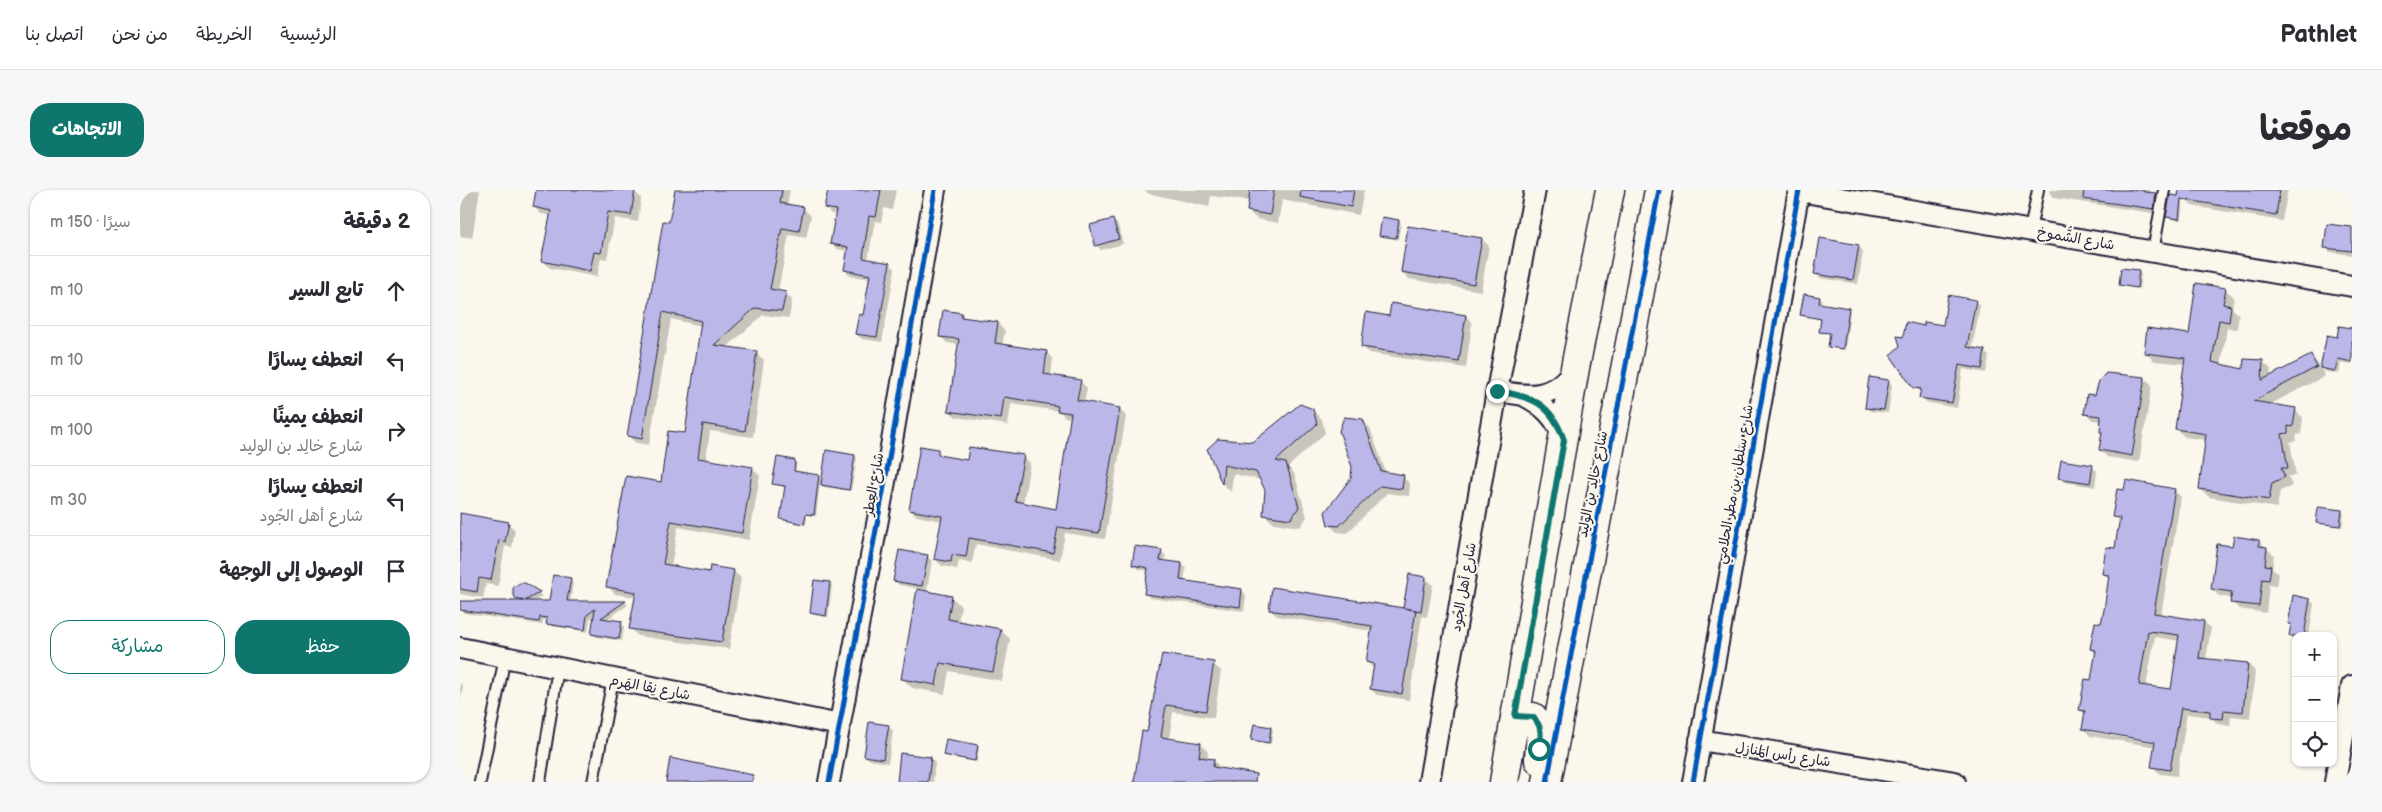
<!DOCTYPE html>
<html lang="ar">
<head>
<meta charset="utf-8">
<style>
	:root { --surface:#fff; --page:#f7f7f7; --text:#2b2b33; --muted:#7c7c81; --line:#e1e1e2; --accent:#0f766e }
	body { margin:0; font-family:"Balsamiq Sans","Playpen Sans Arabic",sans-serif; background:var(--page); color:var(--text); direction:rtl }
	.controls { position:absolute; right:15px; bottom:15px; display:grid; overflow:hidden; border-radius:10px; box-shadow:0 1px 4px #0004 }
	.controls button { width:45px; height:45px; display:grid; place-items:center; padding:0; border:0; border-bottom:1px solid var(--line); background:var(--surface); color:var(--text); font:25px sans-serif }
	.stop { position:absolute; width:15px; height:15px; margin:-11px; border:4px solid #0f766e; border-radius:50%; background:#fff }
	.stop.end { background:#0f766e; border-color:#fff; box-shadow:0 1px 5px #0008 }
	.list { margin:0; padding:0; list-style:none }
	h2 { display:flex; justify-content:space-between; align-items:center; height:65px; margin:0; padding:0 20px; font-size:21px }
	h2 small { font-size:16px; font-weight:400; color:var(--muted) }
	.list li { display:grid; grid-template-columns:32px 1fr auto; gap:15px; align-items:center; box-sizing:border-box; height:70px; padding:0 20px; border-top:1px solid var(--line) }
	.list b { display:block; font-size:19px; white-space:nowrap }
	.list p { margin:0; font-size:16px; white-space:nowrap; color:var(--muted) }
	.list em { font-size:16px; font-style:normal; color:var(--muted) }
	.actions { display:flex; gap:10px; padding:15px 20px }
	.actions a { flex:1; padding:11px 0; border:1px solid var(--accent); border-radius:20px; text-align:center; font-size:18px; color:var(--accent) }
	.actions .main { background:var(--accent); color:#fff }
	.icon { flex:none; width:28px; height:28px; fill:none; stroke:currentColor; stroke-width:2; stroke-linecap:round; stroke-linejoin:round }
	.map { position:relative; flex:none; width:1892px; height:592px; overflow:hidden; direction:ltr; border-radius:20px }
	header { display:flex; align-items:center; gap:30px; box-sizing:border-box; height:70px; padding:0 25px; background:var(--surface); border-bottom:1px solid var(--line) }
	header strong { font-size:24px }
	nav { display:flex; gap:28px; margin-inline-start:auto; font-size:18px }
	.intro { display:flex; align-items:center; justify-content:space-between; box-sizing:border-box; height:120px; padding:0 30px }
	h1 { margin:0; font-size:35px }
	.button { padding:12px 22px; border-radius:20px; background:var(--accent); color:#fff; font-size:18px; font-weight:700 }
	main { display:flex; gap:30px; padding:0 30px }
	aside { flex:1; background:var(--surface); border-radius:20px; box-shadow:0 1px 4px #0004 }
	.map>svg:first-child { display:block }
</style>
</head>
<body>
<header>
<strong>Pathlet</strong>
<nav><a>الرئيسية</a><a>الخريطة</a><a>من نحن</a><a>اتصل بنا</a></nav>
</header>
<div class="intro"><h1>موقعنا</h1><a class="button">الاتجاهات</a></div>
<main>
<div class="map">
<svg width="1892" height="592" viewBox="0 0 1892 592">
	<rect width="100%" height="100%" fill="#fbf7ec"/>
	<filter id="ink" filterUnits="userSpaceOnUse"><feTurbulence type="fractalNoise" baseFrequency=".02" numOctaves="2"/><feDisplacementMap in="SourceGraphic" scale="10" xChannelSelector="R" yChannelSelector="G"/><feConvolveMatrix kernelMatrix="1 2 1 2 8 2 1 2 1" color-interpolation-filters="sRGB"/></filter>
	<g filter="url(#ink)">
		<path fill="#0003" fill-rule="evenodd" d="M0 0H20L12 48 0 46Z
			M78 0H170L174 1 181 8 178 32 155 28 147 69 141 68 137 87 90 78 83 71 92 26 81 24 74 17Z
			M264 0H330L327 16 343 18 351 26 346 48 329 45 318 101 325 103 332 110 329 128 303 125 266 158 296 163 304 170 293 247 250 241 246 270 292 278 300 286 289 350 218 337 211 377 250 383 273 381 281 388 269 459 178 446 170 438 176 407 155 404 148 396 226 245 241 136 211 129 189 255 176 253 168 246 210 33Z
			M369 0H436L432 20 424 18 421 32 415 31 408 70 430 74 435 79 422 152 402 149 396 144 404 126 411 89 391 86 385 80 388 61 377 59 372 53 376 24H371L366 18Z
			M685 0H904L899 25 822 10 818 33 797 29 788 21 790 11 751 6 749 17 687 3Z
			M1589 0H1690V4L1696 5 1702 10 1699 24 1594 8Z
			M1727 0H1828L1822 31 1732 16 1725 9Z
			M1721 8 1723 10 1721 30 1710 29 1708 27Z
			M653 30 658 35 663 54 641 60 636 55Z
			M939 31 941 33 938 50 921 45Z
			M1892 38V65L1870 62 1865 57Z
			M1022 49 1029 56 1021 101 949 89 942 82Z
			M1398 56 1403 61 1398 94 1360 88 1355 83Z
			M1679 82 1681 84 1679 99 1660 95Z
			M1765 99 1774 107 1772 118 1779 125 1777 139 1767 138 1761 175 1785 180 1802 171 1811 179 1810 187 1851 167 1859 175 1865 186 1809 215 1835 220 1843 228 1841 245 1837 244 1836 251 1830 252 1836 286H1828L1832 296 1820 301 1817 318 1749 307 1740 299 1746 250 1725 247 1716 239 1726 174 1694 171 1686 162 1730 145Z
			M1360 108 1362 110 1361 115 1390 121 1385 160 1370 156 1371 144 1361 141 1362 130 1342 124Z
			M1515 111 1520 116 1512 159 1524 162 1529 166 1526 183 1503 179 1497 218 1465 212 1461 207 1462 202 1454 197 1442 157 1444 149 1465 137H1484Z
			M501 124 506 129 538 134 545 141 542 156 586 162 593 169 591 186 620 191 627 198 624 213 659 219 666 226 645 349 605 343 600 370 516 354 512 373 499 371 497 379 482 376 475 369 482 331 457 326 450 319 478 261 485 268 508 271 563 267 570 273 563 314 597 321 612 228 605 227 599 221 551 214 548 235 496 227 489 221 500 155 487 153 480 146Z
			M1006 126 1012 133 1006 178 909 163 902 156 930 127Z
			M1892 140V175L1881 173 1879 184 1866 182 1862 178 1878 148Z
			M1685 188 1692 195 1679 272 1647 267 1640 260 1643 244 1641 242 1642 231 1632 230 1626 223 1636 206Z
			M1428 191 1432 195 1428 223 1410 221 1406 217Z
			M852 220 862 229 865 243 828 277 834 283 847 327 840 337 813 333 804 324 807 300 801 290 773 284 771 302 763 294 749 260 793 253Z
			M902 230 910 238 926 283 943 287 950 294 949 306 927 303 887 343 877 342 869 334 892 289Z
			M395 266 397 268 391 301 364 297 360 293 356 326 347 325 346 335 321 329 326 298 313 293 335 271 337 274 335 282 359 286 363 290Z
			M1632 277 1637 281 1635 297 1604 292 1599 287Z
			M1714 300 1721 307 1701 425 1744 432 1751 438 1746 470 1788 474 1795 481 1790 528 1771 526 1770 536 1758 534 1751 527 1727 524 1717 586 1700 584 1693 577 1696 557 1630 546 1624 539 1626 525 1620 519 1632 492 1636 464 1631 459 1642 435 1650 390 1643 383 1656 360 1660 333 1654 326ZM1695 447 1720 451 1712 501 1686 497ZM1630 539 1701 551V554L1630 542Z
			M1882 321 1884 324 1882 337 1858 332Z
			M0 324 48 333 55 340 52 358 45 356 38 396 26 394 23 408 0 404Z
			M1799 351 1814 365 1812 378 1818 384 1816 396 1809 395 1806 423 1779 419 1772 412V408L1759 406 1752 399 1773 358Z
			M701 361 706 366 704 372 722 374 726 378 724 392 782 400 786 405 784 421 690 408 685 403 689 381 678 379 673 375Z
			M467 366 472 371 467 400 439 395 435 390Z
			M966 388 973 395 967 427 962 426 949 510 917 505 911 499 914 479 907 472 912 441 817 426 810 419 944 420Z
			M110 389 113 393 110 413H166L168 415 146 430 161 433 164 436 162 451 136 447 132 444 135 425 130 429 128 442 91 436 88 430H83L82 435 4 423 1 419 61 413 57 408 65 395 82 406 71 413H90Z
			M370 393 372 395 368 427 353 425 351 423Z
			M491 407 501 416 498 432 540 440 550 449 542 491 489 481 485 504 452 498 442 488Z
			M1850 410 1854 414 1849 446H1836L1835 451 1830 446 1832 436 1829 433Z
			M703 466 753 474 761 481 754 528 713 522 709 549 741 554 748 562 747 569 754 570 761 579 780 592H676L688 543Z
			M0 493 3 496 0 512Z
			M429 537 433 541 428 573 410 570 405 565Z
			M811 538 813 540 811 554 793 550Z
			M517 556 519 558 517 572 484 565Z
			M471 568 475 573 473 592H438Z"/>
		<path fill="#bcb7e9" stroke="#22223b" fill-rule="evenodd" d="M76 0H175L171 25 148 22 141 63 134 62 130 81 81 71 91 21 73 17Z
			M215 0H322L320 13 344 17 339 41 322 38 310 99 326 102 322 121 295 118 254 155 297 161 285 241 243 234 238 268 293 277 282 343 211 331 203 374 249 382 250 376 274 380 262 452 169 439 176 402 146 397 166 286 201 292 208 241 225 243 241 131 203 122 182 249 167 246 203 31 209 32Z
			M368 0H421L416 27 409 26 403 68 430 73 417 147 395 144 399 124 403 125 410 85 384 80 388 57 370 54 376 20 364 18Z
			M790 0H814L810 25 787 21Z
			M841 0H894L891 17 840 7Z
			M1624 0H1684V2L1696 3 1694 19 1623 9Z
			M1719 0H1820L1816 25 1721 9 1719 29 1706 27 1710 5 1718 6Z
			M922 27 939 30 936 48 919 46Z
			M653 29 659 49 635 56 630 35Z
			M1867 34 1892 37V61L1864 58Z
			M948 36 1022 48 1014 94 941 82Z
			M1360 48 1399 55 1393 90 1354 84Z
			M1661 78 1679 80 1677 98 1659 95Z
			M1736 93 1766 98 1763 114 1771 116 1769 132 1759 130 1752 172 1783 179 1784 169 1803 170 1802 190 1851 165 1857 177 1793 211 1836 218 1833 237 1828 236V243L1822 244 1828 278H1821L1825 287 1812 293 1809 310 1739 299 1746 244 1715 239 1725 168 1684 163 1687 138 1729 144Z
			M1344 104 1360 107 1359 113 1389 118 1383 159 1368 157 1370 143 1359 142 1361 129 1340 125Z
			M1488 105 1516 110 1507 157 1525 160 1522 179 1499 175 1492 213 1459 208 1461 199 1453 198 1430 165 1440 156 1437 146 1443 147 1446 132 1464 136V132L1483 135Z
			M931 113 1006 125 999 172 901 157 906 122 929 126Z
			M483 120 502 123 501 127 538 132 535 153 587 161 584 184 621 190 617 210 660 218 639 343 598 337 593 363 509 348 506 367 492 365 491 372 474 369 482 326 449 320 460 256 478 259V265L507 270 509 257 564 265 555 311 596 319 611 223 597 221 598 216 544 207 541 229 488 221 499 149 479 147Z
			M1879 136 1892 138V172L1878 169 1875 181 1860 178 1867 145 1877 147Z
			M1646 183 1685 187 1672 266 1639 260 1642 242H1640L1641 226 1624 224 1627 204 1635 205 1639 191Z
			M1409 187 1429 190 1424 220 1405 218Z
			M840 214 853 219 857 234 816 271 826 273 839 317 831 329 803 325 805 300 796 282 764 275 762 294 747 259 758 249 793 252Z
			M884 227 903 229 921 281 944 285 942 299 920 296 879 336 868 335 865 322 891 288 892 277 879 241Z
			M366 260 395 265 389 300 361 295Z
			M317 267 335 270 334 281 359 285 354 325 346 324 344 334 320 329 325 296 312 294Z
			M1601 270 1633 275 1630 293 1598 288Z
			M1666 290 1715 299 1694 423 1744 431 1739 468 1788 473 1783 522 1764 520 1763 529 1750 528V521L1721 518 1710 580 1691 577 1695 552 1622 539 1625 521 1619 520 1625 489 1631 490 1636 460 1630 459 1635 432 1641 433 1644 420 1649 385 1642 384 1646 357 1655 358 1657 344 1660 328 1652 327 1657 299 1664 300ZM1688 441 1719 445 1711 499 1679 495Z
			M1858 317 1882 320 1880 336 1856 333Z
			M0 323 49 332 45 352 39 350 31 390 19 388 17 402 0 399Z
			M1774 346 1799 350V356L1807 357 1805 375 1811 376 1809 390 1802 389 1799 416 1770 413 1772 402 1751 399 1757 354 1772 356Z
			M675 356 702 360 700 370 722 373 720 390 782 399 780 417 684 404 688 378 672 375Z
			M439 360 468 365 462 396 433 391Z
			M949 384 966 387 961 421 943 418Z
			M93 385 111 388 107 411H166L141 428 162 431 159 449 131 444 135 419 127 425 125 440 86 434 87 428 80 427 79 432 0 420V411H64L56 409 53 404V397L60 393H65L80 402 65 411H89Z
			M354 390 370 392 366 426 350 423Z
			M812 397 956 420 942 504 910 499 914 474 906 472 912 436 809 420Z
			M457 399 492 406 488 429 541 439 533 482 480 473 476 495 441 489Z
			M1833 405 1850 409 1844 446H1829L1831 434H1828Z
			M702 464 754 472 746 521 706 515 701 547 741 553 739 567 754 569 753 577 796 584 795 592H674L682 541 687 542Z
			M409 532 429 535 423 569 404 566Z
			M794 534 811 537 809 553 791 550Z
			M486 549 518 555 515 571 483 565Z
			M440 563 471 567 468 592H437Z
			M210 568 293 585 292 592H206Z"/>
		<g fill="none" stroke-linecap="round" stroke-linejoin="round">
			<defs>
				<path id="lane" d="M1570 40 1578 0
					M1693 62 1704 0
					M20 592 45 467
					M80 592 98 478
					M133 592 153 489"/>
				<path id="street" d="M1339 1 1892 96
					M1037 201C1071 207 1093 210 1115 178
					M1065 206C1085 216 1096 228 1104 249
					M0 458 380 535
					M1240 550 1495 592
					M369 592 426 286 475 0
					M969 592 1037 201 1075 0
					M1233 592 1339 0
					M1875 592 1892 496"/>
				<path id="secondary" d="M1055 526 1073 527C1085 540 1079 554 1079 570
					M1044 592 1115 178 1150 0
					M1087 592 1199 0"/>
			</defs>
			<use href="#lane" stroke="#22223b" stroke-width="14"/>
			<use href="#street" stroke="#22223b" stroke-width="24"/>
			<use href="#secondary" stroke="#22223b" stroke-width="31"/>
			<use href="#lane" stroke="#fbf7ec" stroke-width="10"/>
			<use href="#street" stroke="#fbf7ec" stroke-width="20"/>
			<use href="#secondary" stroke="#fbf7ec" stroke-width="28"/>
			<defs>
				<path id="cycleway" d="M369 592 426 286 475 0
					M1087 592 1199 0
					M1233 592 1339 0"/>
			</defs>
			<use href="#cycleway" stroke="#fbf7ec" stroke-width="8"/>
			<use href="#cycleway" stroke="#0057b8" stroke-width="5"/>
		</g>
	</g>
	<g fill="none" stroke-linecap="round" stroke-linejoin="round" filter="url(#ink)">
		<path stroke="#0f766e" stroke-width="6" d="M1037 201C1073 207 1091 213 1104 250L1055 526 1073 527C1083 537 1081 546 1079 559"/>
	</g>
	<g text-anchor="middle" stroke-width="4.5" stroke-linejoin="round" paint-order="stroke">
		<g font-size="14" fill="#22223b" stroke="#fbf7ec">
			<text transform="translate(1616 48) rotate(10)" y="5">شارع الشُّموخ</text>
			<text transform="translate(413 294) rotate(-80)" y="5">شارع العِطر</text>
			<text transform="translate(1132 294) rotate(-79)" y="5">شارع خالِد بن الوليد</text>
			<text transform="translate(1274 294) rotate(-80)" y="5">شارع سلطان بن مطر الحلامي</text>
			<text transform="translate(1003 397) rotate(-80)" y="5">شارع أهل الجُود</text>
			<text transform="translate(190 497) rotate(11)" y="5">شارع نِقا الهَرم</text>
			<text transform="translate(1323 564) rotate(9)" y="5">شارع رأس المَنازِل</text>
		</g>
	</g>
</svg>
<div class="controls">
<button>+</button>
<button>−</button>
<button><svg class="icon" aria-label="locate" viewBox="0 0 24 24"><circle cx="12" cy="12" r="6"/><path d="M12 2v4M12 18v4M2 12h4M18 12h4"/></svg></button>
</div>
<div class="stop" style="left:1079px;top:559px"></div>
<div class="stop end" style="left:1037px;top:201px"></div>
</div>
<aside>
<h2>2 دقيقة<small>سيرًا · 150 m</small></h2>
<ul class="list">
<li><svg class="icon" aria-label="ahead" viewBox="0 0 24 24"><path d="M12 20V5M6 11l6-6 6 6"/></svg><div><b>تابع السير</b></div><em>10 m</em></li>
<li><svg class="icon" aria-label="left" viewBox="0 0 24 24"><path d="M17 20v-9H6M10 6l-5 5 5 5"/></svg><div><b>انعطف يسارًا</b></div><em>10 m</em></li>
<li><svg class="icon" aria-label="right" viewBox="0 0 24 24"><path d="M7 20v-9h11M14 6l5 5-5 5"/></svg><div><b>انعطف يمينًا</b><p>شارع خالِد بن الوليد</p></div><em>100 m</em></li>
<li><svg class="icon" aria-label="left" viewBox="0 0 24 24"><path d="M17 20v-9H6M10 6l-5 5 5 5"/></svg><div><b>انعطف يسارًا</b><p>شارع أهل الجُود</p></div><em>30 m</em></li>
<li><svg class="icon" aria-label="arrive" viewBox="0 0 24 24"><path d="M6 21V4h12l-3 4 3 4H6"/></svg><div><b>الوصول إلى الوجهة</b></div></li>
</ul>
<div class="actions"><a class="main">حفظ</a><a>مشاركة</a></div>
</aside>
</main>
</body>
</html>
